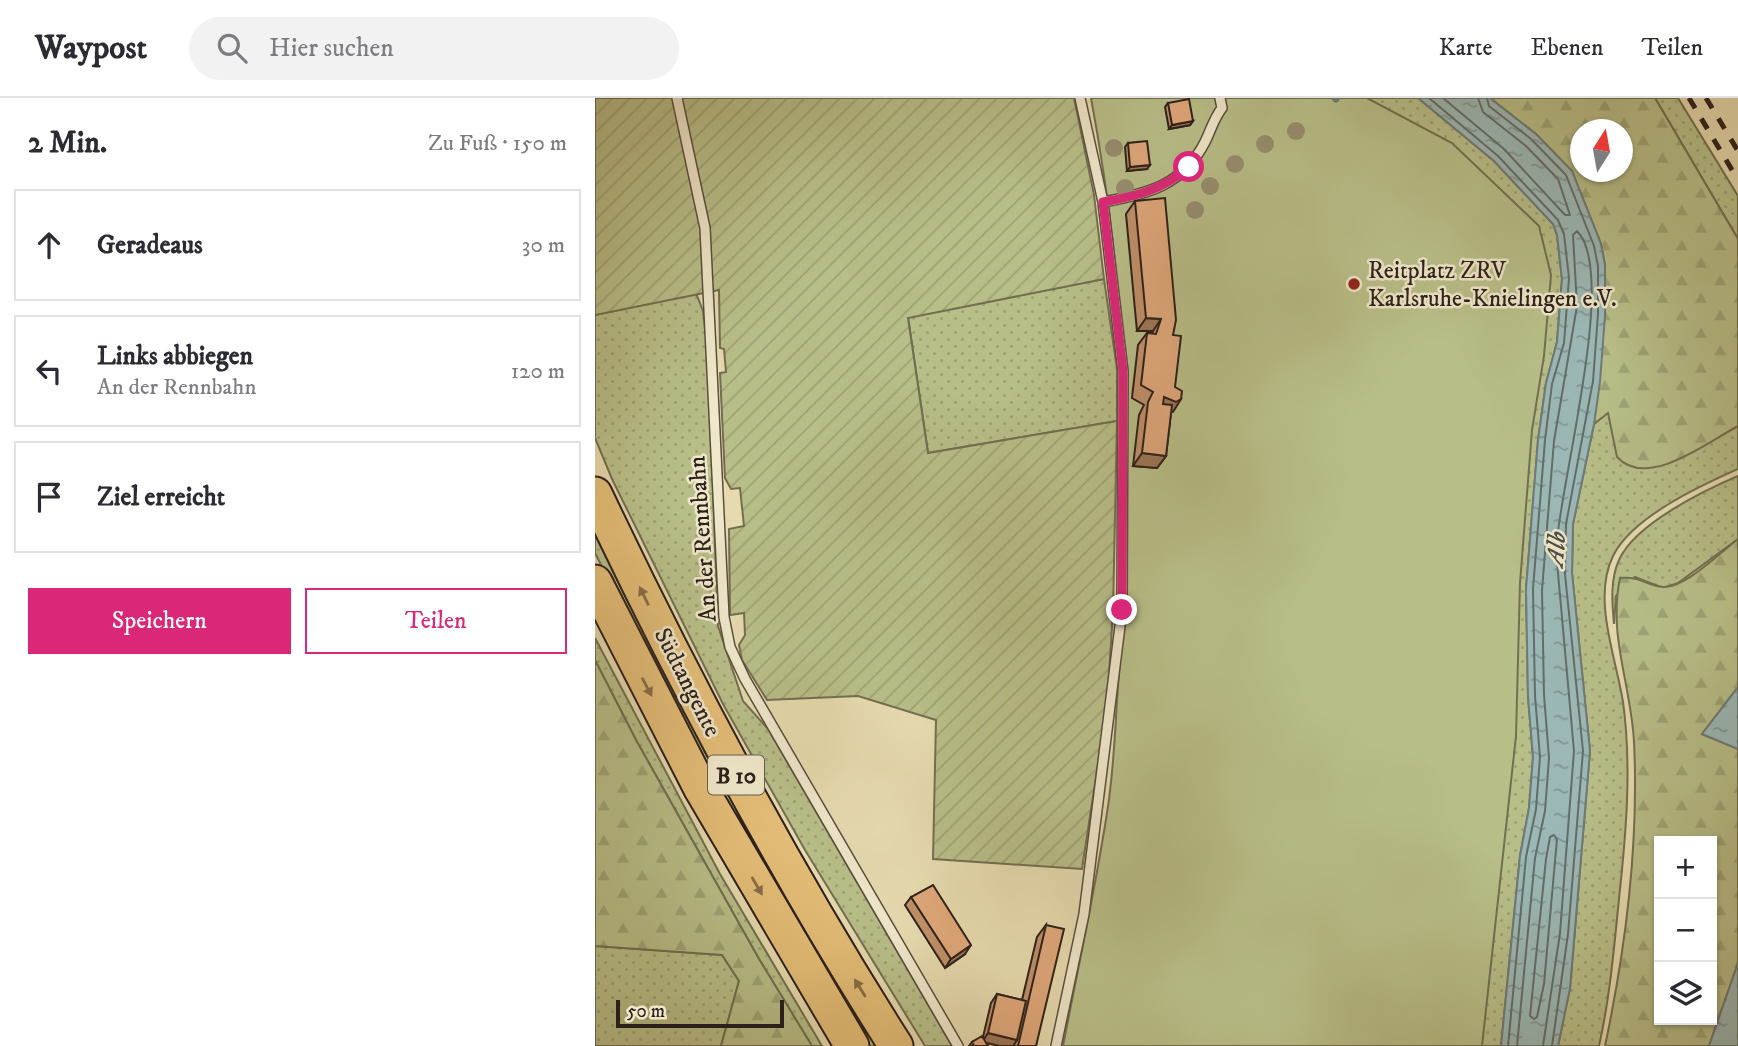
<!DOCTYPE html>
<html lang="de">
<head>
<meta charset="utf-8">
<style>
	:root { --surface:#fff; --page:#f2f2f3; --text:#2b2b33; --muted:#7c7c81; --line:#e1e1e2; --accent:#db2777 }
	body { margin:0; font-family:"IM FELL DW Pica",serif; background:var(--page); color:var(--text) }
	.controls { position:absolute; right:21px; bottom:21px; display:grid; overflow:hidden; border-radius:0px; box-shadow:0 2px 5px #0004 }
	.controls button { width:63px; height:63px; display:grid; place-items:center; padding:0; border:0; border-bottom:2px solid var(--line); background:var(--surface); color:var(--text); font:35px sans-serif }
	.compass { position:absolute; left:975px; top:21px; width:63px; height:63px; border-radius:50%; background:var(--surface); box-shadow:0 2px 5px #0004; rotate:11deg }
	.scale { position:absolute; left:21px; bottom:18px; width:168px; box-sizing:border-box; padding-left:7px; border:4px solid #2c201a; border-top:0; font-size:19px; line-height:24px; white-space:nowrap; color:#2c201a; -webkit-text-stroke:5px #efe7ca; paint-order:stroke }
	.stop { position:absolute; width:21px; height:21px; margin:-16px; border:5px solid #db2777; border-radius:50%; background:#fff }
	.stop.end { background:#db2777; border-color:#fff; box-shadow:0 2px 7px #0008 }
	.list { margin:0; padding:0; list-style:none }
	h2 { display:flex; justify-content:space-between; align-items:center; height:91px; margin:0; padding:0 28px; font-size:30px }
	h2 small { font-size:23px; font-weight:400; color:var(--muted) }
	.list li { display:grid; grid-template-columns:46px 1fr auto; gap:21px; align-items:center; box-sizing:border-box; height:112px; margin:0 14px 14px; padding:0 14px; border:2px solid var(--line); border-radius:0px }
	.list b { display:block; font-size:26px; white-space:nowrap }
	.list p { margin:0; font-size:23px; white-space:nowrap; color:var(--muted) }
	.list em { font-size:23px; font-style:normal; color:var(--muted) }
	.actions { display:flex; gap:14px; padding:21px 28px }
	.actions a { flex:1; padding:16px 0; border:2px solid var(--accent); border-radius:0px; text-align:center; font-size:24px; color:var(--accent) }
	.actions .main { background:var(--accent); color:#fff }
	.icon { flex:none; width:38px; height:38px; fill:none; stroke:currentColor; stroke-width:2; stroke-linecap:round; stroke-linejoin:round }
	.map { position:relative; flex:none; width:1143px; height:948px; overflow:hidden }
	header { display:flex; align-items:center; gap:42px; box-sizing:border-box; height:98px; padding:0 35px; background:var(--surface); border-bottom:2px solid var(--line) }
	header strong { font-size:33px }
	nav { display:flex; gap:38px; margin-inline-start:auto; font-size:24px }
	.search { width:490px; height:63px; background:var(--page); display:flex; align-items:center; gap:18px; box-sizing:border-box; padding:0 24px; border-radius:38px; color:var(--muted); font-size:26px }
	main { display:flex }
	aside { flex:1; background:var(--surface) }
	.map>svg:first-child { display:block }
</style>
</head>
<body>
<header>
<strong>Waypost</strong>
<div class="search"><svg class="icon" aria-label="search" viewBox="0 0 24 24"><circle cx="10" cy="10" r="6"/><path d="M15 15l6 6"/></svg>Hier suchen</div>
<nav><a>Karte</a><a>Ebenen</a><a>Teilen</a></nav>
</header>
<main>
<aside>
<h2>2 Min.<small>Zu Fuß · 150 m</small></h2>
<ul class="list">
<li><svg class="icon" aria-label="ahead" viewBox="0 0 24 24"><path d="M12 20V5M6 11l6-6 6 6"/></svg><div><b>Geradeaus</b></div><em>30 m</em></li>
<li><svg class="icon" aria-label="left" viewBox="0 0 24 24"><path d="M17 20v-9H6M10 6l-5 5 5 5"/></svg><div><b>Links abbiegen</b><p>An der Rennbahn</p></div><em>120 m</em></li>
<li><svg class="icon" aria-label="arrive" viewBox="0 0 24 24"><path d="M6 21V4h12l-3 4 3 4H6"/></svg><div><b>Ziel erreicht</b></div></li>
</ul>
<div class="actions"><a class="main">Speichern</a><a>Teilen</a></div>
</aside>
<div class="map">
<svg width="1143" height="948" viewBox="0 0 1143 948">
	<defs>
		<pattern id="grass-dots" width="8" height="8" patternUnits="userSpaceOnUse" patternTransform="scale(1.75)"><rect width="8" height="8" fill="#b8be88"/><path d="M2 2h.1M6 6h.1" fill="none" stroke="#9ea375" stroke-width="1.8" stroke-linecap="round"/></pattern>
		<pattern id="forest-firs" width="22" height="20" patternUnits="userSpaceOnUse" patternTransform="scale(1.75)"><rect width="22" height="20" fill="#b8be88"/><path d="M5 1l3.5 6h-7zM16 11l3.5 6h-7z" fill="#9ea375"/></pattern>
		<pattern id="garden-furrows" width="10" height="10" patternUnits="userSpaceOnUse" patternTransform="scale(1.75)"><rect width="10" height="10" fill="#b8be88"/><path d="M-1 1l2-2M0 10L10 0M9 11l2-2" fill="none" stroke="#9ea375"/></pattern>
		<pattern id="water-ripples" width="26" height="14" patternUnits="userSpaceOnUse" patternTransform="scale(1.75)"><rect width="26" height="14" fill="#9bb8b6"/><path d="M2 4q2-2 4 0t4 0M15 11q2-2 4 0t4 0" fill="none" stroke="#7f9593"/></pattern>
	</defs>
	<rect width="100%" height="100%" fill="#e6daae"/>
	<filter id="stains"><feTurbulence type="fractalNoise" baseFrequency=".00286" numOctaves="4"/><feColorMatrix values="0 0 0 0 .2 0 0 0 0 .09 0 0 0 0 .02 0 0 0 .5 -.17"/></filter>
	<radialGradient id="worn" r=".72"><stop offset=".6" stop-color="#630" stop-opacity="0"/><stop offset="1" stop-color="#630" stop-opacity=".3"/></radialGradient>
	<path fill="url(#grass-dots)" stroke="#726f51" stroke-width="2" d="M629 0H823L899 63 958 126 962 137 967 181 962 244 951 285 943 342 931 491 933 599 938 659 934 710 925 758 906 948H857L525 204 515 110 531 107Z
		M1060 0H1083L1143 98V141Z
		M509 181 522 271V323L333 355 313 219Z
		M101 195 108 213 113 256 123 528 148 603 173 631 357 948H330L210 752 128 606 17 381 0 340V217Z
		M1013 314 1015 319 1076 364 1143 328V371C1105 388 1037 419 1018 458 997 501 1021 559 1028 604 1037 669 1031 736 1024 801 1019 850 1015 899 1004 948H963L975 890 995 653 977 475 978 426 999 326Z
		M1143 378V441L1083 485 1068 490 1040 479 1021 498 1019 526C1017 504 1015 482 1024 462 1040 426 1108 393 1143 378Z
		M0 433 95 622 283 948H272L228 877 60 575 0 455Z
		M0 540 125 776 227 948H217L164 861 41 642 0 562Z
		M0 848 127 857 144 883 126 948H0Z"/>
	<path fill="url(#forest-firs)" stroke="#726f51" stroke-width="2" fill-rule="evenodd" d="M895 0H1060L1143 141V328C1113 344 1052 392 1022 359L1013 315 999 326 1010 217V167L1006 146 977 73 941 36ZM986 32H1028V74H986Z
		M1143 441V589L1107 636 1143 651V865L1114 948H1010C1031 849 1044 746 1039 644 1036 586 1013 539 1025 480 1046 478 1052 488 1068 489 1089 491 1126 454 1143 441ZM1064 743H1117V922H1064Z
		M0 562 41 642 164 861 217 948H126L144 883 127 857 0 848Z"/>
	<path fill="url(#garden-furrows)" stroke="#726f51" stroke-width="2" d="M0 0H479L499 97 509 181 313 220 333 355 522 323 518 513 512 607 487 771 338 761 341 622 263 598 172 602 147 562 144 547 150 537 149 515 135 517 134 431 149 428 145 390 136 391 130 380 125 275 131 274 129 251 125 250 124 192 0 217Z"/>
	<path fill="#b8be88" stroke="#726f51" stroke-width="2" d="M496 0H772L857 45 944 128 956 177 949 258 937 332 925 485 921 638 887 948H468C483 870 500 793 512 715 519 673 520 630 523 588 540 387 533 199 496 0Z"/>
	<path fill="url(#water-ripples)" stroke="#6f7b78" stroke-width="2" d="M823 0H895L941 36 977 73 1006 146 1010 167V217L1005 284 999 326 978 426 977 475 995 653 975 890 963 948H906L925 758 934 710 938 659 933 599 931 491 943 342 951 285 962 244 967 181 962 137 958 126 899 63Z
		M1143 589V651L1107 636Z
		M1143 865V948H1114Z"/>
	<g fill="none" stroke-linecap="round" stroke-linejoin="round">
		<path stroke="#646c68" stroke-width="2" d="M834 0 903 58 963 122 969 136 974 180 969 245 957 286 950 342 938 491 940 598 945 659 941 711 931 759 913 948
			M848 0 909 51 970 117H975L963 81 931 48 888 14 883 0
			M892 0 894 8 936 41 971 77 999 148 1003 168V216L998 283 971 426 970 476 988 653 973 836 957 948
			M959 737 962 741 949 886 942 919 939 921 935 918 951 761 955 739Z
			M922 948 940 760 950 713 954 660 949 597 947 492 959 343 982 208 978 137 982 133C1024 175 963 392 961 453L979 653 965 835 948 948"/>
		<path stroke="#6f7b78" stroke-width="7" d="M740 0 741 1"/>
		<defs>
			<path id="lane" d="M82 0 110 130 129 519 135 549 150 581 363 948
				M508 104C553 96 588 87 610 44 616 32 619 20 627 10L625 0
				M461 948 489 816 527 512 528 273 508 104 485 0"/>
			<path id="highway" d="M0 396C90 586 188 771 301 948
				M0 484 106 691 257 948"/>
		</defs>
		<use href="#lane" stroke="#5a4e3f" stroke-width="12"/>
		<use href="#highway" stroke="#2c201a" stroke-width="37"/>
		<use href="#lane" stroke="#efe7ca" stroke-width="9"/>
		<use href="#highway" stroke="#e3bd77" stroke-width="33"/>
		<path stroke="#2c201a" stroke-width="5" stroke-dasharray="12 12" stroke-linecap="butt" d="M1094 0 1143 82
			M1111 0 1143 53"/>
	</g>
	<g fill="#978e6f">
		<circle cx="701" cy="33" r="9"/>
		<circle cx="670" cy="46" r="9"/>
		<circle cx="519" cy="50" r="9"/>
		<circle cx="640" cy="66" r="9"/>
		<circle cx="615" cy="88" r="9"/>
		<circle cx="530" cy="90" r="9"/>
		<circle cx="600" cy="112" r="9"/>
	</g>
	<path fill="#c09069" stroke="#2c201a" stroke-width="2" d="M573 5 598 23 595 27 574 31 570 9Z
		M533 45 552 71 532 73 530 49Z
		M540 103 578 237 580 289 586 301 576 314 571 358 562 370 538 368 544 317 549 307 537 300 543 247 552 235H557L558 233H542L531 116Z
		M316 799 370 856 350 870 310 807Z
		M451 827 441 948H405L392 945 393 948H374L377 944 388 939 396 905 402 896 427 902 442 839Z"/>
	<path fill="#9c7555" stroke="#2c201a" stroke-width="2" d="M598 23 595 27 574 31 577 27Z
		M555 67 552 71 532 73 535 69Z
		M551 220 566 221 558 233H542Z
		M569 299 586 301 578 314 572 316 560 311Z
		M547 355 571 358 562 370 538 368Z
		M376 847 370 856 350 870 356 861Z
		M393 935 422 942 418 948H405L387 944Z"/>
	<path fill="#dfa77a" stroke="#2c201a" stroke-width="2" d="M594 1 598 23 577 27 573 5Z
		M552 43 555 67 535 69 533 45Z
		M570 100 581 222 578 237 586 238 580 289 587 293 586 301 581 304 569 299 568 306 577 307 571 358 547 355 553 304 558 294 546 287 552 235 561 236 566 221 551 220 540 103Z
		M338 787 376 847 356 861 316 799Z
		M451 827 469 831 441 948H423Z
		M402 896 431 903 422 942 393 935Z
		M387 938 393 948H379L377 944Z"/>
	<defs><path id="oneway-solid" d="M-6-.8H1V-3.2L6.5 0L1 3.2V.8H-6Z" transform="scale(1.75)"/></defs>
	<g fill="#886e48">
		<use href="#oneway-solid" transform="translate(49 498) rotate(-116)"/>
		<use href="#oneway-solid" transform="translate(52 589) rotate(62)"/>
		<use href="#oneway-solid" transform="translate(162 788) rotate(60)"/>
		<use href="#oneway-solid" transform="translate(265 890) rotate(-122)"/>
	</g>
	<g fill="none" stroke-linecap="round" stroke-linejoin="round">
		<path stroke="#db2777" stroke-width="9" d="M527 512 528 273 508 104C542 98 567 92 594 69"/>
	</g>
	<circle fill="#8f2418" stroke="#efe7ca" stroke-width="2.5" cx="759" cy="186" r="7"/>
	<g text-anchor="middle" stroke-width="5" stroke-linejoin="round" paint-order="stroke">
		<rect fill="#efe7ca" stroke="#665c4f" stroke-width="2" x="113" y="657.5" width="56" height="39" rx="5"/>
		<g font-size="23" font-weight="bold" fill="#2c201a">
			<text x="141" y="685">B 10</text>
		</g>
		<g font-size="24" fill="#2c201a" stroke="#efe7ca" text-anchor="start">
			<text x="773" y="180">Reitplatz ZRV<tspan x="773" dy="28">Karlsruhe-Knielingen e.V.</tspan></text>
		</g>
		<g font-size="24" fill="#2c201a" stroke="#efe7ca">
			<text transform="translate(107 441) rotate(-94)" y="8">An der Rennbahn</text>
			<text transform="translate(93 584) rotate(63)" y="8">Südtangente</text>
		</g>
		<g font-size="26" font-style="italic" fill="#4d4e49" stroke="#efe7ca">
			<text transform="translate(960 451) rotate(-86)" y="9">Alb</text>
		</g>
	</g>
	<rect width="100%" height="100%" filter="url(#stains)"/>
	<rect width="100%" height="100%" fill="url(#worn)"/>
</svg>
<div class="controls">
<button>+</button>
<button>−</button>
<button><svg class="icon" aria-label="layers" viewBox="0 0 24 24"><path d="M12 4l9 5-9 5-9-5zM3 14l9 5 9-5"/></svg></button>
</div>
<svg class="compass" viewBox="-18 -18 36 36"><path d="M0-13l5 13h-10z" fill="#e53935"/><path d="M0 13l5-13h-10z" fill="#7c7c81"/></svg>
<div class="scale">50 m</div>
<div class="stop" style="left:594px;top:69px"></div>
<div class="stop end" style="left:527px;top:512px"></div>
</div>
</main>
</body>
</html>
